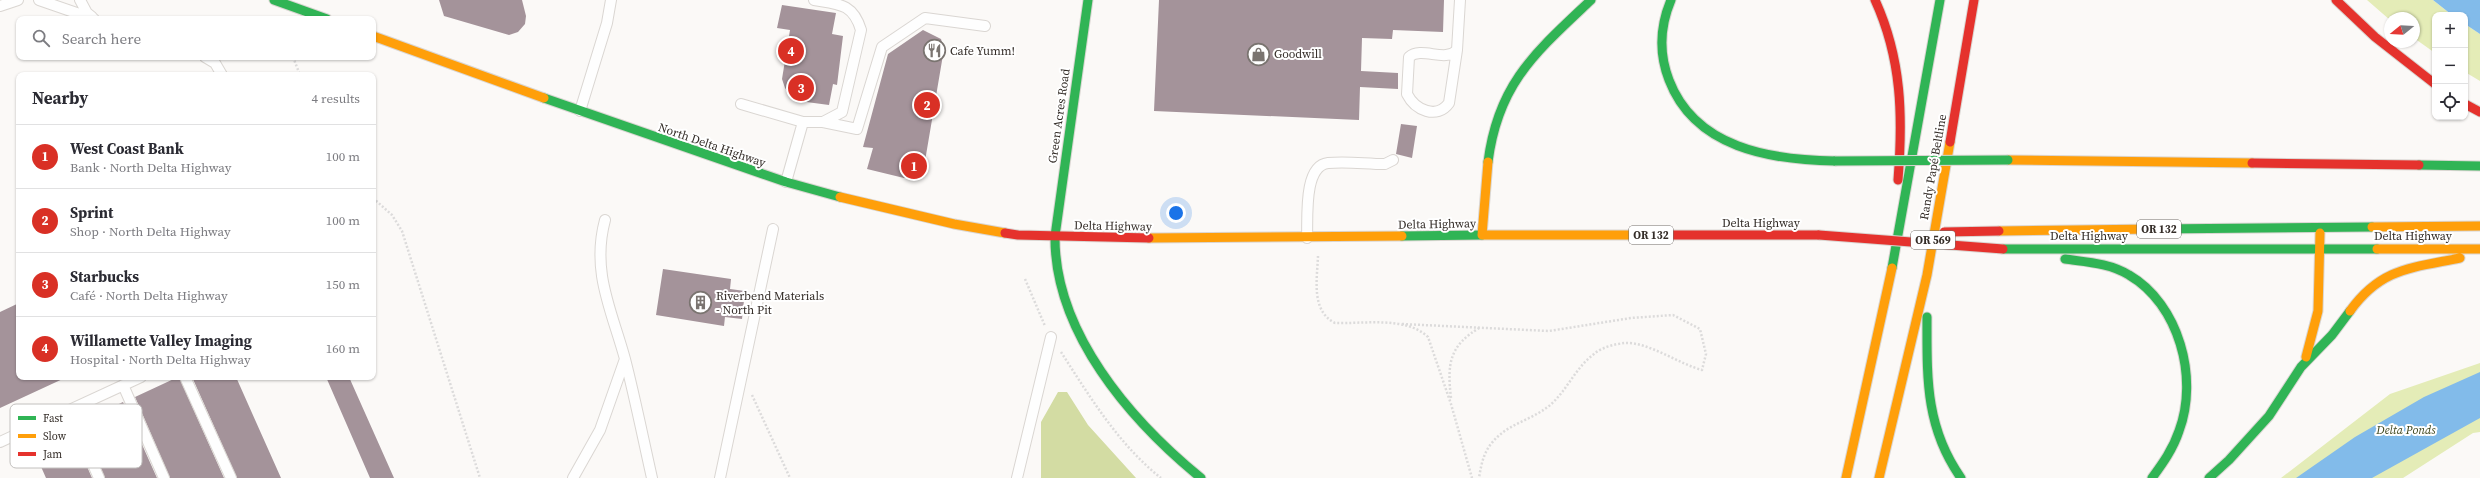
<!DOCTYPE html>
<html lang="en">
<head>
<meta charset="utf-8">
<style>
	:root { --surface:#fff; --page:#f2f2f3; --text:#2b2b33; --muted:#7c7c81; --line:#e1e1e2; --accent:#d93025 }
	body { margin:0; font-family:"Source Serif 4",serif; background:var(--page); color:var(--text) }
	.controls { position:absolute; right:12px; top:12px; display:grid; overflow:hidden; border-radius:8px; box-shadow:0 1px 3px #0004 }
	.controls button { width:36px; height:36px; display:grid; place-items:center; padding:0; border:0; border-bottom:1px solid var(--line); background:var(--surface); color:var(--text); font:20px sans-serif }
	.compass { position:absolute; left:2384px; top:12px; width:36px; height:36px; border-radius:50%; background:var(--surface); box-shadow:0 1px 3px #0004; rotate:252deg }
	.you { position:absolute; left:1176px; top:213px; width:14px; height:14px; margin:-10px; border:3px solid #fff; border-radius:50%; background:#1a73e8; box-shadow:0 0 0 6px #1a73e833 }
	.badge { display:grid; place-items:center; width:26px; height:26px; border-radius:50%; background:var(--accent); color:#fff; font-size:13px; font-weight:700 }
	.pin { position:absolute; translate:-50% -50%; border:2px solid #fff; box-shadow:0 1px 4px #0006 }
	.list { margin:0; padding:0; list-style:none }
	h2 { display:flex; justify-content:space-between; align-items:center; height:52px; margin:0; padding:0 16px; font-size:17px }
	h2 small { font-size:13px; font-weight:400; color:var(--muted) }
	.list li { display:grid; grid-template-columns:26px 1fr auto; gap:12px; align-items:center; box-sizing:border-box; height:64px; padding:0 16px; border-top:1px solid var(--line) }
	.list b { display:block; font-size:15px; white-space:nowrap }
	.list p { margin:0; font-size:13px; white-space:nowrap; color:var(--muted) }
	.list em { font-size:13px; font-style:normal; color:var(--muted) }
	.icon { flex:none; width:22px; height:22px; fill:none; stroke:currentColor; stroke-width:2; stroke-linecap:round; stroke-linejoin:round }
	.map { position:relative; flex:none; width:2480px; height:478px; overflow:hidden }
	.search { position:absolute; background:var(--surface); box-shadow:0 1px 3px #0004; left:16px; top:16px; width:360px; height:44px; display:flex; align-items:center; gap:10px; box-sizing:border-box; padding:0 14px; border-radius:8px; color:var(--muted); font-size:15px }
	.panel { position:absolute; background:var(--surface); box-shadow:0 1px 3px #0004; left:16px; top:72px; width:360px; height:308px; border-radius:8px }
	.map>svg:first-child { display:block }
</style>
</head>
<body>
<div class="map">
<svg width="2480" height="478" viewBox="0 0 2480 478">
	<rect width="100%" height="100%" fill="#fbf9f7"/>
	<path fill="#e4ecb7" d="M2367 0H2433L2452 15H2435V53L2414 38V18H2390V20Z
		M2465 24 2480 34V81L2465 72Z
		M2480 363V432L2473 433 2403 478H2281L2390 394Z"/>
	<path fill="#d3dca3" d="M1058 392H1067L1088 425 1136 478H1041V422Z"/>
	<path fill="#82bbea" d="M2433 0H2480V34L2465 24V15H2452Z
		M2480 372V418L2372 478H2296L2355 437 2424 397Z"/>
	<path fill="#a4939a" d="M439 0H522L526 16 525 24 518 32 509 35 444 16Z
		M1159 0H1444L1443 32 1393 30 1392 39 1362 38 1361 71 1398 73V89L1360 87 1359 120 1154 111Z
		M782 5 836 13 832 34 843 36 837 85 833 84 829 105 799 101 792 97 785 88 782 79 790 30 777 28Z
		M923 30 941 39 944 49 925 161 920 170 904 178 867 169 873 148 863 147 888 54Z
		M1401 124 1417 126 1412 158 1396 154Z
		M663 269 731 279 730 289 745 291 742 319 725 317 724 326 656 315Z
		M19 303V377H67L0 408V312Z
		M178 377H179L224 478H170L135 397Z
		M192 377H236L281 478H237Z
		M326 377H349L394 478H370Z
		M123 402 157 478H105L81 422Z
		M70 427 92 478H46L31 444Z"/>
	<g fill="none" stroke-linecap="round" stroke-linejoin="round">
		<defs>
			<path id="lane" d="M39 0 94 19
				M80 0 87 13 92 17
				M814 0C838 4 853 3 861 30L842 112 823 122
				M0 6 18 0
				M1457 50C1445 63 1422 46 1409 57L1407 94C1415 110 1437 120 1449 103L1457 50 1460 0
				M205 57 215 63 222 75
				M741 104 803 122H823L857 129 882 47 925 18 985 26
				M580 111 607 23 611 0
				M786 182 803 122
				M605 220C591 272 612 311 625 359 635 398 643 438 652 478
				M1307 238C1308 219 1303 166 1328 163 1347 161 1366 164 1385 164L1393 160
				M185 377 231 478
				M123 385 164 478
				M69 410 99 478
				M0 442 141 377
				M573 478 600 430 625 359
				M720 478 773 229
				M1017 478 1051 337"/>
			<path id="fast" d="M274 0 327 19
				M1671 0C1660 26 1659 54 1669 80 1695 148 1770 160 1835 161
				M544 98 786 182 840 197
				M1488 162C1498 83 1536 52 1591 0
				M2419 165 2480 166
				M2156 229 2372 227
				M1055 236 1088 0
				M1055 236C1054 332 1130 420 1201 478
				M1402 236 1482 235
				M2003 249H2377
				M2065 259C2086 262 2110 263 2129 275 2179 304 2199 378 2179 431 2173 449 2163 463 2152 478
				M1892 268 1940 0
				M1927 317C1927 377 1925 427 1961 478
				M2209 478 2229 460 2269 416 2301 367 2332 335 2350 311"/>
			<path id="slow" d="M373 36 544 98
				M2008 160 2252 163
				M1488 162 1482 235H1664
				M840 197 954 224 1005 233
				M2372 227 2480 226
				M1999 231 2156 229
				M1149 238 1402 236
				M2377 249H2480
				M2350 311C2381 268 2411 268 2460 258
				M2306 357 2318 311 2320 233
				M1846 478 1892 268
				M1879 478 1927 275 1950 142"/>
			<path id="jam" d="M1875 0C1902 59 1903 117 1898 180
				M2336 0 2375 37 2435 84
				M2465 104 2480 112
				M1950 142 1974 0
				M2252 163 2419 165
				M1005 233 1018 235 1149 238
				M1664 235H1819"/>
		</defs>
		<use href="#lane" stroke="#dad6d2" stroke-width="12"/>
		<use href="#fast" stroke="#dad6d2" stroke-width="11"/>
		<use href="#slow" stroke="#dad6d2" stroke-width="11"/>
		<use href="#jam" stroke="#dad6d2" stroke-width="11"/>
		<path stroke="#dcdbdb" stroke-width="2.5" stroke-dasharray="2 2" stroke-linecap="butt" d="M293 57 300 75
			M373 198 392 215 402 231 480 478
			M1318 256C1317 280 1311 311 1335 323 1363 324 1406 316 1428 337L1451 404 1472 478
			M1025 279 1045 326
			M1402 324 1549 331 1631 318 1673 315 1700 329 1706 354 1702 370C1679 364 1649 342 1625 343 1615 344 1602 347 1594 354 1575 368 1567 391 1549 406 1530 421 1506 424 1491 444 1483 454 1481 466 1479 478
			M1061 352C1090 397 1119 445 1161 478
			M752 395 790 478
			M1451 398C1447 364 1449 345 1481 327"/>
		<use href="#lane" stroke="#fefefe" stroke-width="10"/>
		<use href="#fast" stroke="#30b455" stroke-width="9"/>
		<use href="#slow" stroke="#ff9f0a" stroke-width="9"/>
		<use href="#jam" stroke="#e5322d" stroke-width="9"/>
		<defs>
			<path id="fast-bridge" d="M1835 161 2008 160"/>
			<path id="jam-bridge" d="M1944 232 1999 231
				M1819 235 2003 249"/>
		</defs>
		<use href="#fast-bridge" stroke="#dad6d2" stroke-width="11" stroke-linecap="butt"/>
		<use href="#jam-bridge" stroke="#dad6d2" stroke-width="11" stroke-linecap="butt"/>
		<use href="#fast-bridge" stroke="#30b455" stroke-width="9"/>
		<use href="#jam-bridge" stroke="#e5322d" stroke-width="9"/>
	</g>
	<defs>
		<symbol id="restaurant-ring" viewBox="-11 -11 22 22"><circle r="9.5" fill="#fff" stroke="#7a7470" stroke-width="1.5"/><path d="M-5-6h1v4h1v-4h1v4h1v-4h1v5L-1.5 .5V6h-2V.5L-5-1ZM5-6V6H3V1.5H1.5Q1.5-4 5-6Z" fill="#7a7470"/></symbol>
		<symbol id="shop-ring" viewBox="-11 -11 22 22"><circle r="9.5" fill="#fff" stroke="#7a7470" stroke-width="1.5"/><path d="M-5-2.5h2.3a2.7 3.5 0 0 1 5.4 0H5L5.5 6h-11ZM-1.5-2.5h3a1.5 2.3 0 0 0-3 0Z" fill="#7a7470"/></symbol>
		<symbol id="building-ring" viewBox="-11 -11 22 22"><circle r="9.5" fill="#fff" stroke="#7a7470" stroke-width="1.5"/><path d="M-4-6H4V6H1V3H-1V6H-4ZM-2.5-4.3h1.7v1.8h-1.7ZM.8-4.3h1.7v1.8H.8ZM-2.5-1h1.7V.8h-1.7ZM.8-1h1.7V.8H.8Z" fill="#7a7470"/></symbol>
	</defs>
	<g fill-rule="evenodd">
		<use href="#restaurant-ring" x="922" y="38" width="25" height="25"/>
		<use href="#shop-ring" x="1246" y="42" width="25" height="25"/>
		<use href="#building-ring" x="688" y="290" width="25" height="25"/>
	</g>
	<g text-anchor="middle" stroke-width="4" stroke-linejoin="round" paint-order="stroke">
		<g fill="#fff" stroke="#716c68" stroke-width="1">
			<rect x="2137" y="220" width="44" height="18" rx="3"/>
			<rect x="1629" y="226" width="44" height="18" rx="3"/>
			<rect x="1911" y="231" width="44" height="18" rx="3"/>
		</g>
		<g font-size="11" font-weight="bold" fill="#342d28">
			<text x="2159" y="233">OR 132</text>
			<text x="1651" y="239">OR 132</text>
			<text x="1933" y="244">OR 569</text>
		</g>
		<g font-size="12" fill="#342d28" stroke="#fff" text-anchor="start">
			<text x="950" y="55">Cafe Yumm!</text>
			<text x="1274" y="58">Goodwill</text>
			<text x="716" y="300">Riverbend Materials<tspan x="716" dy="14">- North Pit</tspan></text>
		</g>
		<g font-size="12" fill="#342d28" stroke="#fff">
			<text transform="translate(1059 116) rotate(-82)" y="4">Green Acres Road</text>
			<text transform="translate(712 145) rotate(19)" y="4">North Delta Highway</text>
			<text transform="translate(1933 167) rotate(-80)" y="4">Randy Papé Beltline</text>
			<text x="1761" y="227">Delta Highway</text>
			<text transform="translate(1437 224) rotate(-1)" y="4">Delta Highway</text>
			<text transform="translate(1113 226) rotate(1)" y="4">Delta Highway</text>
			<text x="2089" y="240">Delta Highway</text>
			<text x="2413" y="240">Delta Highway</text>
		</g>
		<g font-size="12" font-style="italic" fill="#40471d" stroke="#fff">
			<text x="2406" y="434">Delta Ponds</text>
		</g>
	</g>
	<rect x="10" y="404" width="132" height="64" rx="6" fill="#fff" stroke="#c2c0be" stroke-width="1"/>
	<rect x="18" y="416" width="18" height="4" fill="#30b455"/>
	<rect x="18" y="434" width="18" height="4" fill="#ff9f0a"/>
	<rect x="18" y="452" width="18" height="4" fill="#e5322d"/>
	<g font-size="11" fill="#342d28">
		<text x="43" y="422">Fast</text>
		<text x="43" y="440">Slow</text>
		<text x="43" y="458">Jam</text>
	</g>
</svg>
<div class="controls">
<button>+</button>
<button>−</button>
<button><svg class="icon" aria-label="locate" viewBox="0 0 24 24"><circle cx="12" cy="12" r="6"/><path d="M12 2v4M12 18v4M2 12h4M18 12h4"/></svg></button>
</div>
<svg class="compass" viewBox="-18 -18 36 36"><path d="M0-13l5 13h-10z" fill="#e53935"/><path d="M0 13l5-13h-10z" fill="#7c7c81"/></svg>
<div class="you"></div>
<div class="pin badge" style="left:914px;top:166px">1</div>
<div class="pin badge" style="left:927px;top:105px">2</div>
<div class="pin badge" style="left:801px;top:88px">3</div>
<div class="pin badge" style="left:791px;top:51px">4</div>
<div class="search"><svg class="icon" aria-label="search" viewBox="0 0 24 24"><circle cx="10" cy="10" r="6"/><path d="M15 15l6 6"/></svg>Search here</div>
<section class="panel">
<h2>Nearby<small>4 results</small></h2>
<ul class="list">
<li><span class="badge">1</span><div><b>West Coast Bank</b><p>Bank · North Delta Highway</p></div><em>100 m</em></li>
<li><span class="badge">2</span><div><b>Sprint</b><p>Shop · North Delta Highway</p></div><em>100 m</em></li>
<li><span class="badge">3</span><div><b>Starbucks</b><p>Café · North Delta Highway</p></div><em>150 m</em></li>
<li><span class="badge">4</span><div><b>Willamette Valley Imaging</b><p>Hospital · North Delta Highway</p></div><em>160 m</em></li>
</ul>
</section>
</div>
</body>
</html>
